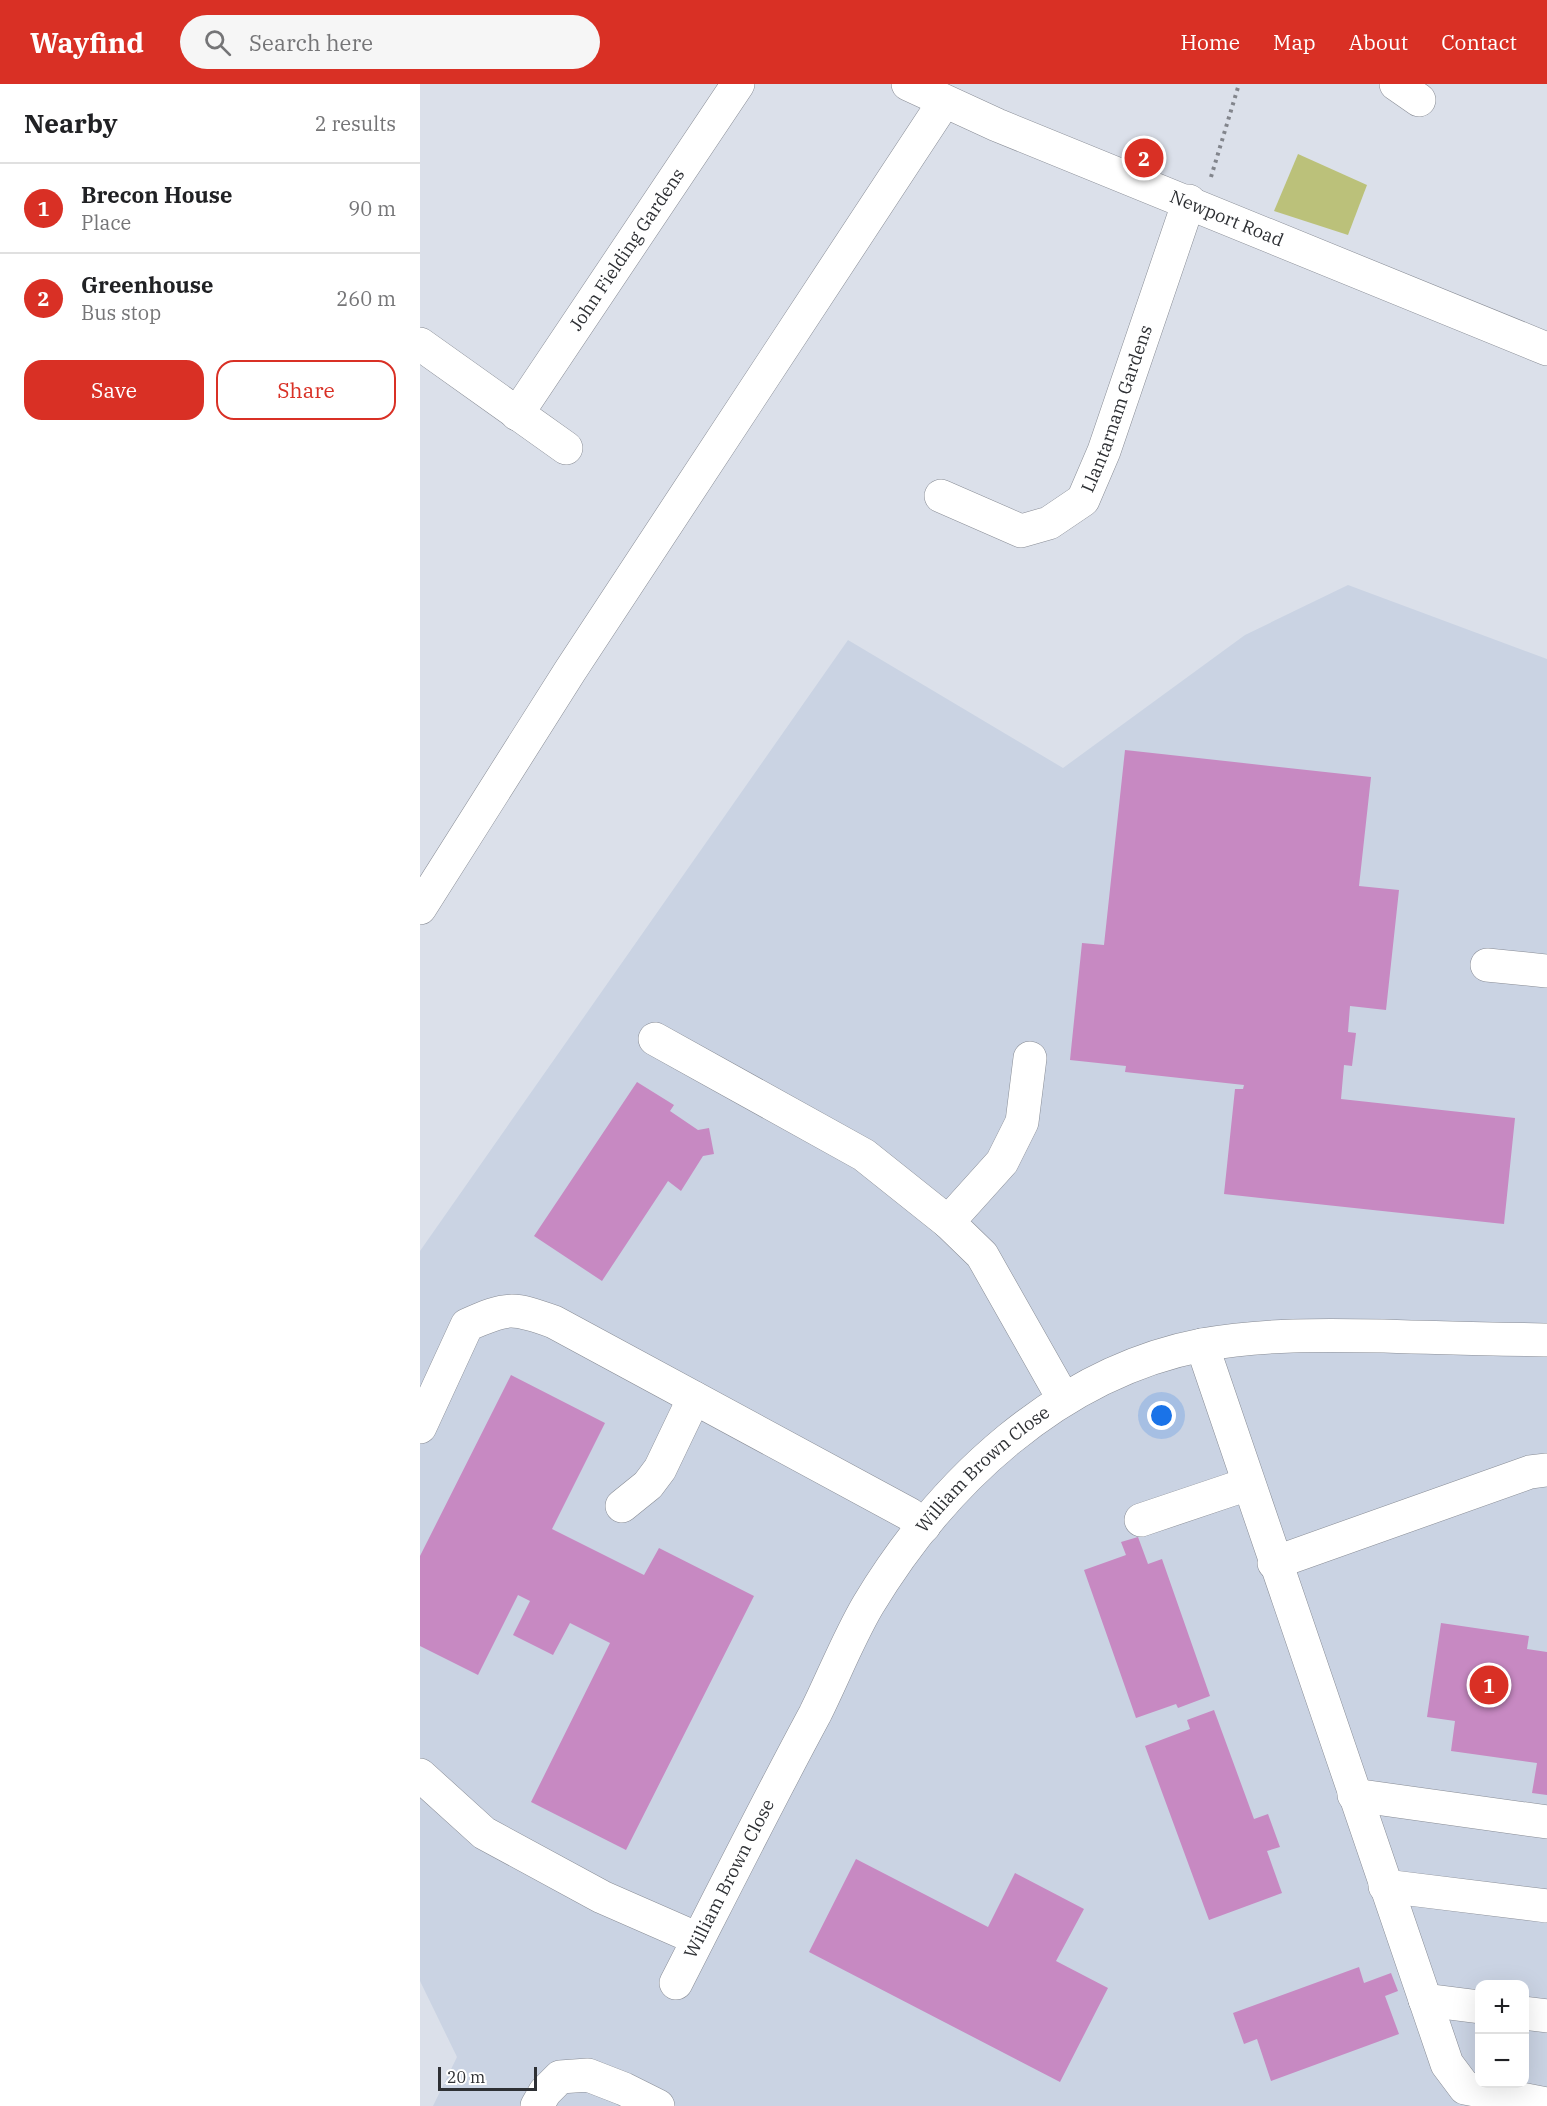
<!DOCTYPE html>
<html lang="en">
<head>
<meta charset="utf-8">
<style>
	:root { --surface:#fff; --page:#f6f6f6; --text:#202124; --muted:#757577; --line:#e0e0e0; --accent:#d93025 }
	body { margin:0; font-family:"IBM Plex Serif",serif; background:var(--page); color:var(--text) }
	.controls { position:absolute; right:18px; bottom:18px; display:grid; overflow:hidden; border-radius:12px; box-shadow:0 6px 24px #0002 }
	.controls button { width:54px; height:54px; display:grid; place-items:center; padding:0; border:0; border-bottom:2px solid var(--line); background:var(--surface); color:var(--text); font:30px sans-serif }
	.scale { position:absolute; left:18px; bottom:15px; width:99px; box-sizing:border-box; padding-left:6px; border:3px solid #2e3034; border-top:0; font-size:16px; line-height:21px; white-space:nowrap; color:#2e3034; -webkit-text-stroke:4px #fff; paint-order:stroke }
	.you { position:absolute; left:742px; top:1332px; width:21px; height:21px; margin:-15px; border:4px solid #fff; border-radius:50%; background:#1a73e8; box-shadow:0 0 0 9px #1a73e833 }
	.badge { display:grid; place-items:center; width:39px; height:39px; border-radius:50%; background:var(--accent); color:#fff; font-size:20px; font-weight:700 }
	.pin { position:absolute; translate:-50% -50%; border:3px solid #fff; box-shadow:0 2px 6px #0006 }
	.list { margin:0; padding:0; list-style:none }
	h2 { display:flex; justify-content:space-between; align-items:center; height:78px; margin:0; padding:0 24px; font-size:26px }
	h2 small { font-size:20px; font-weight:400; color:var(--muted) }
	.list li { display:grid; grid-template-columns:39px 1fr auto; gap:18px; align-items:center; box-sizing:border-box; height:90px; padding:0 24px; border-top:2px solid var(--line) }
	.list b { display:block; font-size:22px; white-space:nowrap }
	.list p { margin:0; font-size:20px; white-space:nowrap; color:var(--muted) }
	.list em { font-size:20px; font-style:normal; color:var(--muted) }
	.actions { display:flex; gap:12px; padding:18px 24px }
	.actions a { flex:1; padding:14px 0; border:2px solid var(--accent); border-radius:18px; text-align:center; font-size:21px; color:var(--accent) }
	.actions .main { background:var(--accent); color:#fff }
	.icon { flex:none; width:33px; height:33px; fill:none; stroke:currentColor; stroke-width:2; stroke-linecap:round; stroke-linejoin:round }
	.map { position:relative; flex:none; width:1127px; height:2022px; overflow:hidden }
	header { display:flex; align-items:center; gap:36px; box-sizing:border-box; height:84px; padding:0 30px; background:var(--accent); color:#fff }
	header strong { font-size:28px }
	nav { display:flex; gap:33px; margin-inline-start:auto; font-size:21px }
	.search { width:420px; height:54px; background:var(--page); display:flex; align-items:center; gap:15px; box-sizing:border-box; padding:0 21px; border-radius:33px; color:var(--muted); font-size:22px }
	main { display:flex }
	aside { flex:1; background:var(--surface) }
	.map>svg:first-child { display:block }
</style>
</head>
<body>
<header>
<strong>Wayfind</strong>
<div class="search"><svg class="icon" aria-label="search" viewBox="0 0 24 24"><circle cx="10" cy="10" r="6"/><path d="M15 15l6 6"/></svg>Search here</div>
<nav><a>Home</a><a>Map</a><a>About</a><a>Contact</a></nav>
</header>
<main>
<aside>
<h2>Nearby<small>2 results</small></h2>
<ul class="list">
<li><span class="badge">1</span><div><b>Brecon House</b><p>Place</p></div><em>90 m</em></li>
<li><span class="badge">2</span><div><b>Greenhouse</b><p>Bus stop</p></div><em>260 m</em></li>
</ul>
<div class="actions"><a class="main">Save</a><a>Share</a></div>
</aside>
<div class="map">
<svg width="1127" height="2022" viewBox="0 0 1127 2022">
	<rect width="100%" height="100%" fill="#dbe0ea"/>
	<path fill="#cad3e3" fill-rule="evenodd" d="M928 501 1127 575V2022H13L37 1973 0 1897V1167L428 556 643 684 825 551ZM1060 1900H1104V2000H1060Z"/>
	<path fill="#bbc17a" d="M878 70 947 101 928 151 854 127Z"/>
	<path fill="#c789c2" d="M705 666 951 693 939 802 979 806 966 926 930 922 928 948 936 949 932 982 924 981 921 1015 1095 1034 1084 1140 804 1110 815 1005H823L824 1001 705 988 706 982 650 976 662 859 684 861Z
		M217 998 254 1021 250 1027 278 1046 289 1044 294 1070 283 1072 261 1107 248 1097 182 1197 114 1152Z
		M91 1291 185 1339 132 1445 224 1491 239 1464 334 1512 206 1766 111 1718 190 1559 150 1539 133 1571 93 1551 110 1517 98 1511 58 1591 0 1562V1472Z
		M718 1453 728 1480 742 1475 790 1612 758 1624 756 1620 716 1634 664 1486 706 1471 701 1458Z
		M1021 1539 1109 1552 1107 1565 1127 1568V1711L1112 1709 1117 1679 1031 1667 1035 1637 1007 1633Z
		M794 1626 834 1735 848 1730 860 1763 847 1767 862 1809 789 1836 725 1662 770 1645 767 1636Z
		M436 1775 568 1843 595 1789 664 1825 636 1877 688 1904 640 1998 389 1868Z
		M939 1883 944 1899 971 1889 978 1907 965 1912 979 1950 851 1997 837 1955 824 1960 813 1929Z"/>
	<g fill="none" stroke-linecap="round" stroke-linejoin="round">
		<defs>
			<g id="minor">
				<path id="s1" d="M488 0 577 41 1127 265"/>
				<path d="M976 0 999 16"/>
				<path d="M0 260 146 364"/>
				<path id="s2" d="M97 330 318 0"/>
				<path id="s3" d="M521 412 601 447 629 439 663 416 684 367 769 117"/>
				<path d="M0 824 150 587 524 18"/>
				<path d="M1067 881 1127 887"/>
				<path d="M235 955 444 1071 528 1138"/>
				<path d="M610 974 602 1038 582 1078 528 1138 562 1171 643 1314"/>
				<path d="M782 1261 1027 1980 1045 2004 1127 2020"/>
				<path d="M0 1343 47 1241C87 1223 93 1223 134 1238L489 1430 504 1442"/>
				<path d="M202 1422 228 1401 240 1385 274 1314"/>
				<path d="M721 1436 828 1400"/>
				<path d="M854 1479 1110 1388 1127 1386"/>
				<path d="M0 1691 64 1749 182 1813 278 1855"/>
				<path d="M934 1711 1127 1738"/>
				<path d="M965 1802 1127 1822"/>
				<path id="s4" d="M256 1899C302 1809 347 1719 395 1630 413 1594 428 1555 448 1521 522 1398 638 1289 782 1261 842 1250 903 1251 964 1252 1018 1254 1073 1255 1127 1256"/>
				<path d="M1005 1916 1060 1923"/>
				<path d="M1104 1929 1127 1932"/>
				<path d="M117 2022 125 2008 140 1993 168 1991 204 2005 238 2022"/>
			</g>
		</defs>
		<use href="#minor" stroke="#888c95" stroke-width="34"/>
		<path stroke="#82858c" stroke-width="4" stroke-dasharray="3 4.5" stroke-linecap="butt" d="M791 93 819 0"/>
		<use href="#minor" stroke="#fff" stroke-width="33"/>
	</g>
	<g text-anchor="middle" stroke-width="6" stroke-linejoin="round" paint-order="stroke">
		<g font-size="18" fill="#2e3034" stroke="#fff">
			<text dy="6" stroke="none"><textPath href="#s1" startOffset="346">Newport Road</textPath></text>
			<text dy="6" stroke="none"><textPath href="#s2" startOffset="198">John Fielding Gardens</textPath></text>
			<text dy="6" stroke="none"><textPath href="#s3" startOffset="255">Llantarnam Gardens</textPath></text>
			<text dy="6" stroke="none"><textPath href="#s4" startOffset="603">William Brown Close</textPath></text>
			<text dy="6" stroke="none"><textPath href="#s4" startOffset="117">William Brown Close</textPath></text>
		</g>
	</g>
</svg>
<div class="controls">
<button>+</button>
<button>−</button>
</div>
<div class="scale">20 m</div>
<div class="you"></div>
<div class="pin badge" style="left:1069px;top:1601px">1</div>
<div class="pin badge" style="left:724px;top:74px">2</div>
</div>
</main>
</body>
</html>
